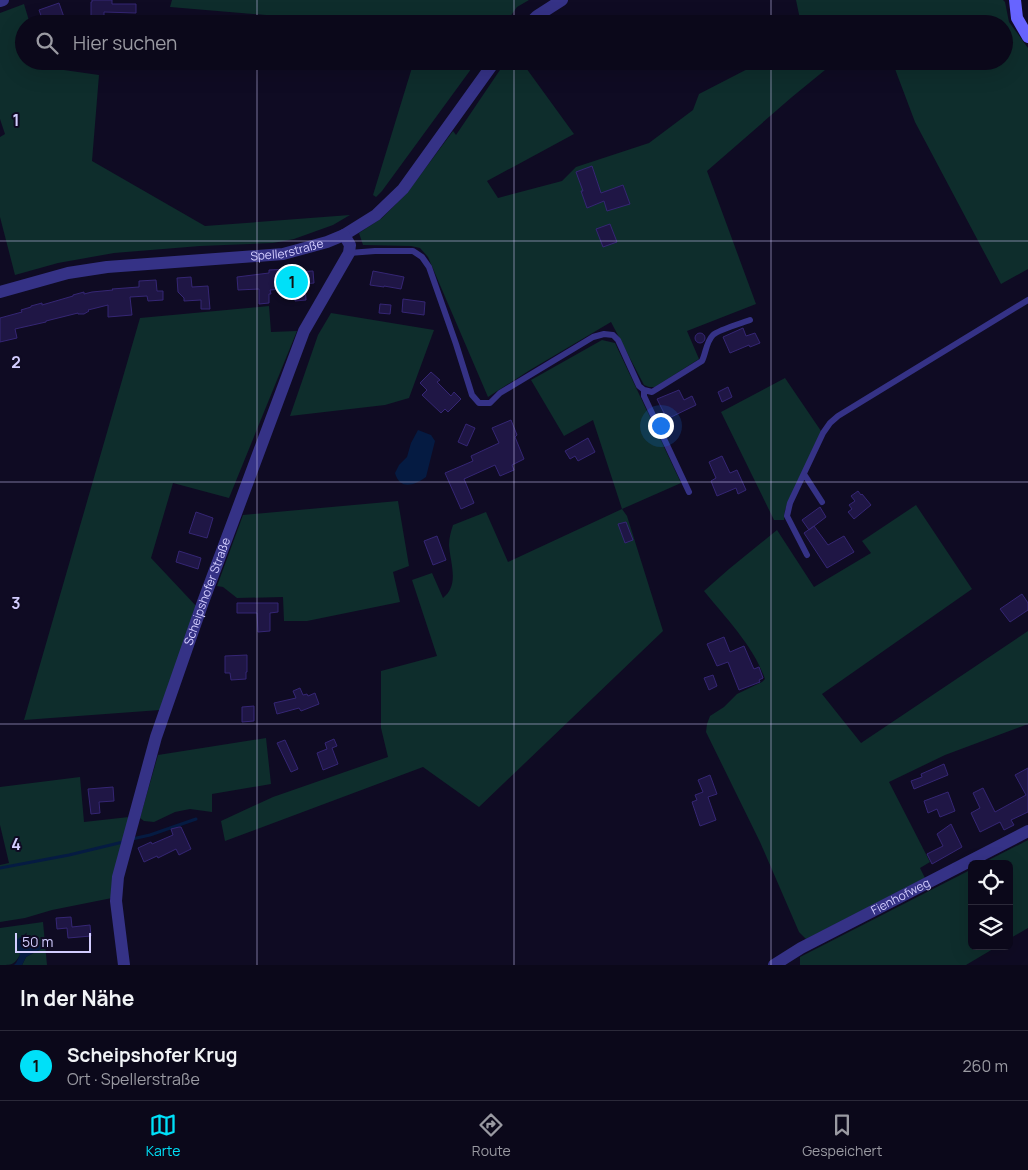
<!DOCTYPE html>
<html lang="de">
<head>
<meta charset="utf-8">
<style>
	:root { --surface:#0b081a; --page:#191627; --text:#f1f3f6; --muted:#9a9aa2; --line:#2b2939; --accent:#00e0f8 }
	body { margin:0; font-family:Manrope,sans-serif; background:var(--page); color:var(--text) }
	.controls { position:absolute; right:15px; bottom:15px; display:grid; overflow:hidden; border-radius:8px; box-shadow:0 5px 20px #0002 }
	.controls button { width:45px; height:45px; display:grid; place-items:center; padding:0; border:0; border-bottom:1px solid var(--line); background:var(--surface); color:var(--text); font:25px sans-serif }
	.scale { position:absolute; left:15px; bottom:12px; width:76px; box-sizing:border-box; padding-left:5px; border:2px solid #d3cdff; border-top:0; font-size:14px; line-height:18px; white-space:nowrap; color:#d3cdff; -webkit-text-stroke:4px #0f0b23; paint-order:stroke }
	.you { position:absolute; left:660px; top:425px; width:18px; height:18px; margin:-12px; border:4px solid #fff; border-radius:50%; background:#1a73e8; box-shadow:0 0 0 8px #1a73e833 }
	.badge { display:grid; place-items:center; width:32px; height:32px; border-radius:50%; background:var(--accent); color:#111; font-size:16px; font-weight:700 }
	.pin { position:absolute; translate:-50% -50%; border:2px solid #fff; box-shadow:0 1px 5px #0006 }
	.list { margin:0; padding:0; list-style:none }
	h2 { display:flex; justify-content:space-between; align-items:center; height:65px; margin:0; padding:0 20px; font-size:21px }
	h2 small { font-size:16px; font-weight:400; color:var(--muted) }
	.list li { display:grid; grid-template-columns:32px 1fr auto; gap:15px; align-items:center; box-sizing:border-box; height:70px; padding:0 20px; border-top:1px solid var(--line) }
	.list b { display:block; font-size:19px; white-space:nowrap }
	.list p { margin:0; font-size:16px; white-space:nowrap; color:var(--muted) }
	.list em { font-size:16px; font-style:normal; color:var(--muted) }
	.icon { flex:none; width:28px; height:28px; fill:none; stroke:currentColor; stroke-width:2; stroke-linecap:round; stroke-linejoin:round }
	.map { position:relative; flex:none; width:1028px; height:965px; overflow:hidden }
	.search { position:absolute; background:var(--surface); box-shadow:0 5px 20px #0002; left:15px; right:15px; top:15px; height:55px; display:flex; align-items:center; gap:12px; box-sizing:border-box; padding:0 18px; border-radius:28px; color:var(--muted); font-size:19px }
	.sheet { height:135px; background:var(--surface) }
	nav { display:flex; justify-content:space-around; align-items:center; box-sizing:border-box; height:70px; border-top:1px solid var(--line); background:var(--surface); font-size:14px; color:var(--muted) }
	nav a { display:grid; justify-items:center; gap:2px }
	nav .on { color:var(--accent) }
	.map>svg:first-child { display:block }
</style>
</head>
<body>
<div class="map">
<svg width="1028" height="965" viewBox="0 0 1028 965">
	<rect width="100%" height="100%" fill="#0f0b23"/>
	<path fill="#0e2d2c" d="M172 0H529L517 7 505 24H372L170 7Z
		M796 0H1003L1005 2 1009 22 1028 48V269L1001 284 915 122 892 61H1004V24H801Z
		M24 4 30 24H24V61H41L43 67 99 75 92 161 205 226 350 215 333 225 294 239 273 243 200 246 114 253 58 263 15 275 0 217V137L5 134 0 119V13Z
		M414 61H477L382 191 376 197 373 195Z
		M506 61H521L574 134 487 181 498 198 562 181 576 167 649 143 693 110 699 94 763 61H836L792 97 707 171 756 304 687 331 699 359 655 387H649L644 385 611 322 530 370 488 397 428 257 420 248 411 246 363 245 359 233 382 218 407 193 453 131 456 135Z
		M269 306 271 332 297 331 229 498 173 483 151 558 198 608 160 710 24 720 140 318Z
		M331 313 434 330 409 398 385 405 290 416 318 335Z
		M602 340 615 343 681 483 622 509 627 516 663 631 479 807 423 767 225 841 221 821 273 797 388 757 381 728V671L437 656 412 580 432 573 443 598C460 585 450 562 449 545 449 538 451 531 453 525L486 512 508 562 622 509 593 420 564 436 531 380Z
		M785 378 821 431 785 510 784 520H774L721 412Z
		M398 501 409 566 393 572 400 602 307 621H284L283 597 237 598 223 587 217 586 243 515Z
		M916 505 972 589 822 694 861 743 1028 631V724L945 755 889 782 930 862 920 868 925 878 806 939 799 932 760 842 706 732 707 724 710 716 724 707 737 694 762 682 765 679C754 647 726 618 704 591L729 569 777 530 814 587 871 553 862 541Z
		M266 738 271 784 212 794V812L190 809 175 812 154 822 144 821 140 818 158 755Z
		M80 777 84 822 129 817 112 898 52 910 25 918 0 922V865L9 863 0 825V787Z
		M1028 840V928L1009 939V864H981Z
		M972 869V946H998L966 965H800V957Z
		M43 922 47 965H22L26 957 41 949 20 955C14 965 12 965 0 965V928Z"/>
	<path fill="#051b42" d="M418 430 431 435 435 441 426 477C415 485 400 491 395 473L399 465 407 457 411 443Z
		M29 936 38 941 41 949 26 957 22 965H14L16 963 20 955 15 941 20 937Z"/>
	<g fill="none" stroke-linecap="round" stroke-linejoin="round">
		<path stroke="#051b42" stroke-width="3" d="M132 839 150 835 196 819
			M0 868 69 855 123 842"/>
	</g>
	<path fill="#1f1645" stroke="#352674" d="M92 0H112V4H136V13L104 12V19L91 20V2H92Z
		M59 3 65 20 54 24H44L39 10Z
		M592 166 601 193 623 185 630 204 607 211 604 201 587 208 581 191H583L576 172Z
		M610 224 617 242 603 247 596 229Z
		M290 269V271L294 270V272L313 271 314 283 305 284 306 300 295 301V288L270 290 271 294H269V303L259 304V289L238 290 237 277 269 273V270Z
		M373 271 404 277 401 289 384 286V287L370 285Z
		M191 277 192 287 208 286 210 309H201V300L184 301V298L178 292 177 278Z
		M156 280 157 291H163V300L148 301 147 296 130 297 132 315 108 317V305L88 310 89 311 84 314H78V313L46 321V322L15 329 17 338 0 342V318L22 312 21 310 31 307V306L42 303V305L73 296V295L84 292V294L92 292 113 290 112 289 139 287V281Z
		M403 299 425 302 424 315 402 312Z
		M380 304 391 305 390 314 379 313Z
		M743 328 746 336 755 333 760 343 750 347 749 345 730 353 723 337Z
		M695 338a5 5 0 1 1 10 0a5 5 0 1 1-10 0Z
		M431 372 440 380 437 382 451 396 454 392 461 399 448 412 445 409 441 413 422 395 427 390 420 383Z
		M728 387 732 397 722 402 718 392Z
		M679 390 684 400 692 396 696 405 667 419 657 399Z
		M511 420 517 435 515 437 524 459 512 465 514 470 500 476 495 465 464 479 474 503 461 509 445 473 473 461 471 456 499 443 492 428Z
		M466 424 475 428 467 446 458 442Z
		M588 438 595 452 578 461 575 456 570 459 565 451Z
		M722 456 730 473 737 470 746 490 738 494 736 488 717 496 711 481 716 478 709 462Z
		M858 491 861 495 862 494 871 505 854 519 848 512 852 509 849 505 855 501 851 496Z
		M820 507 826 517 809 530 802 520Z
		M196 512 213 518 207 538 189 533Z
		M626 522 633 540 625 543 618 524Z
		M814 526 828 545 844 536 854 552 827 568 804 533Z
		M437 536 446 560 433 565 424 541Z
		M179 551 201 558 198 569 176 562Z
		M1022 594 1028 603V610L1010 622 1000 609Z
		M237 603H278V612L270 613V631L258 632 257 613H237Z
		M724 637 730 652 744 646 753 667 754 669 759 667 763 678 759 680 760 682 739 690 728 662 717 666 707 644Z
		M247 655V672H246V679L231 680 230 673H225V656Z
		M713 675 717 686 709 690 704 678Z
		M300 688 303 695 307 694 308 696 315 693 319 704 301 711 299 708 277 714 274 703 296 698 293 691Z
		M254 706V721L242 722V707Z
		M334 739 337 746 332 748 338 764 323 770 317 753 327 749 325 743Z
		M285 740 298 769 291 772 277 743Z
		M944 764 948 775 914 789 911 781 922 777 921 774Z
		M1028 768V812L1011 820 1014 825 1004 830 1000 822 980 832 971 813 980 808 973 793 983 788 995 812 1026 795 1015 775Z
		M710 775 717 794 708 797 716 820 700 826 692 802 697 800 695 795 703 792 698 780Z
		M113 787 114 801 99 802 100 813 91 814 88 789Z
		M948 792 955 811 940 817 937 809 928 813 924 801Z
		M951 824 962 847 932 864 927 854 943 846 937 834Z
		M179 827H181L191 849 179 855 176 849 158 858 157 856 144 862 138 848 151 842 152 844 173 835 171 829Z
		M71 917 72 927 90 925 91 936 68 938 67 928 57 929 56 918Z"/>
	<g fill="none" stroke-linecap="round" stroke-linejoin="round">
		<path stroke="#353286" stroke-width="6" d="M349 253 375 251H413L422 257 429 267 456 344 472 395 479 403H490L500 393 593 337 604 334 613 335 618 340 639 386 644 390 652 392 702 361C706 353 706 342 713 335 718 330 742 323 750 320
			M644 390V396L689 492
			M804 474 822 502
			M807 555 787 516 790 503 823 433 830 423 838 416 1028 300"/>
		<g stroke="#353286" stroke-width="12">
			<path d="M0 1 3 0"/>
			<path d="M529 24 537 16 562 0"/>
			<path id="s1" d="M0 292 68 273 107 267 283 254 327 242 344 235 376 215 403 189 495 61"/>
			<path id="s2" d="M124 965 116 901 118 877 156 737 203 602 304 331 349 253 350 245 344 235"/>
			<path id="s3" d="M774 965 801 948 1028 831"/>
		</g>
		<path stroke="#6764ff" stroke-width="12" d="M1015 0 1017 18 1028 37"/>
	</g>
	<path fill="none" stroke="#d3cdff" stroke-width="1" stroke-opacity="0.55" d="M257 0V24M514 0V24M771 0V24M257 61V965M514 61V965M771 61V965M0 241H1028M0 482H1028M0 724H1028"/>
	<g text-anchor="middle" stroke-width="4" stroke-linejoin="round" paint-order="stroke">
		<g font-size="12" fill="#d3cdff" stroke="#0f0b23">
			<text dy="4" stroke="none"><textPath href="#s1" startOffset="291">Spellerstraße</textPath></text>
			<text dy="4" stroke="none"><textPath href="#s2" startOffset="388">Scheipshofer Straße</textPath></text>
			<text dy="4" stroke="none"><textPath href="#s3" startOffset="144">Fienhofweg</textPath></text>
		</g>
	</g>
	<g font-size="16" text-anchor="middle" font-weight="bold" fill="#d3cdff" stroke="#0f0b23" stroke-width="4" stroke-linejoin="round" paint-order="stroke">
		<text x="16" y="126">1</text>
		<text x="16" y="368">2</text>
		<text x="16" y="609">3</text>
		<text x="16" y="850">4</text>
	</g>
</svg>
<div class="controls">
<button><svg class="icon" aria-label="locate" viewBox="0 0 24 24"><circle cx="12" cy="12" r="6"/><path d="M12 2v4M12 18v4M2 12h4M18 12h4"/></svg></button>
<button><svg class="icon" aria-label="layers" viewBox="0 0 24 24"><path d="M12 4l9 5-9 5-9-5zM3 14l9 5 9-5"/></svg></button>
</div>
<div class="scale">50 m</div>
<div class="you"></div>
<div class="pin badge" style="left:292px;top:282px">1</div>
<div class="search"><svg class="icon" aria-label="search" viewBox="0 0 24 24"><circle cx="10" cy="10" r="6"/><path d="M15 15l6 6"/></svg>Hier suchen</div>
</div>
<section class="sheet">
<h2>In der Nähe<small></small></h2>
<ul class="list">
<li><span class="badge">1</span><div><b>Scheipshofer Krug</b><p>Ort · Spellerstraße</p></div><em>260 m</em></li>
</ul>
</section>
<nav>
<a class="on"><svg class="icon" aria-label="map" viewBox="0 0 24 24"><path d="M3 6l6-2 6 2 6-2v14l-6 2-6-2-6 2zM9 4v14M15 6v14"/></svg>Karte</a>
<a><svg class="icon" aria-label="directions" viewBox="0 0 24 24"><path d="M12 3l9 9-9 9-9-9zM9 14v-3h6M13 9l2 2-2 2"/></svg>Route</a>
<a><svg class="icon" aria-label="saved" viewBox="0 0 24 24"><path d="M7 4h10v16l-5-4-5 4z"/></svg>Gespeichert</a>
</nav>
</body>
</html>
